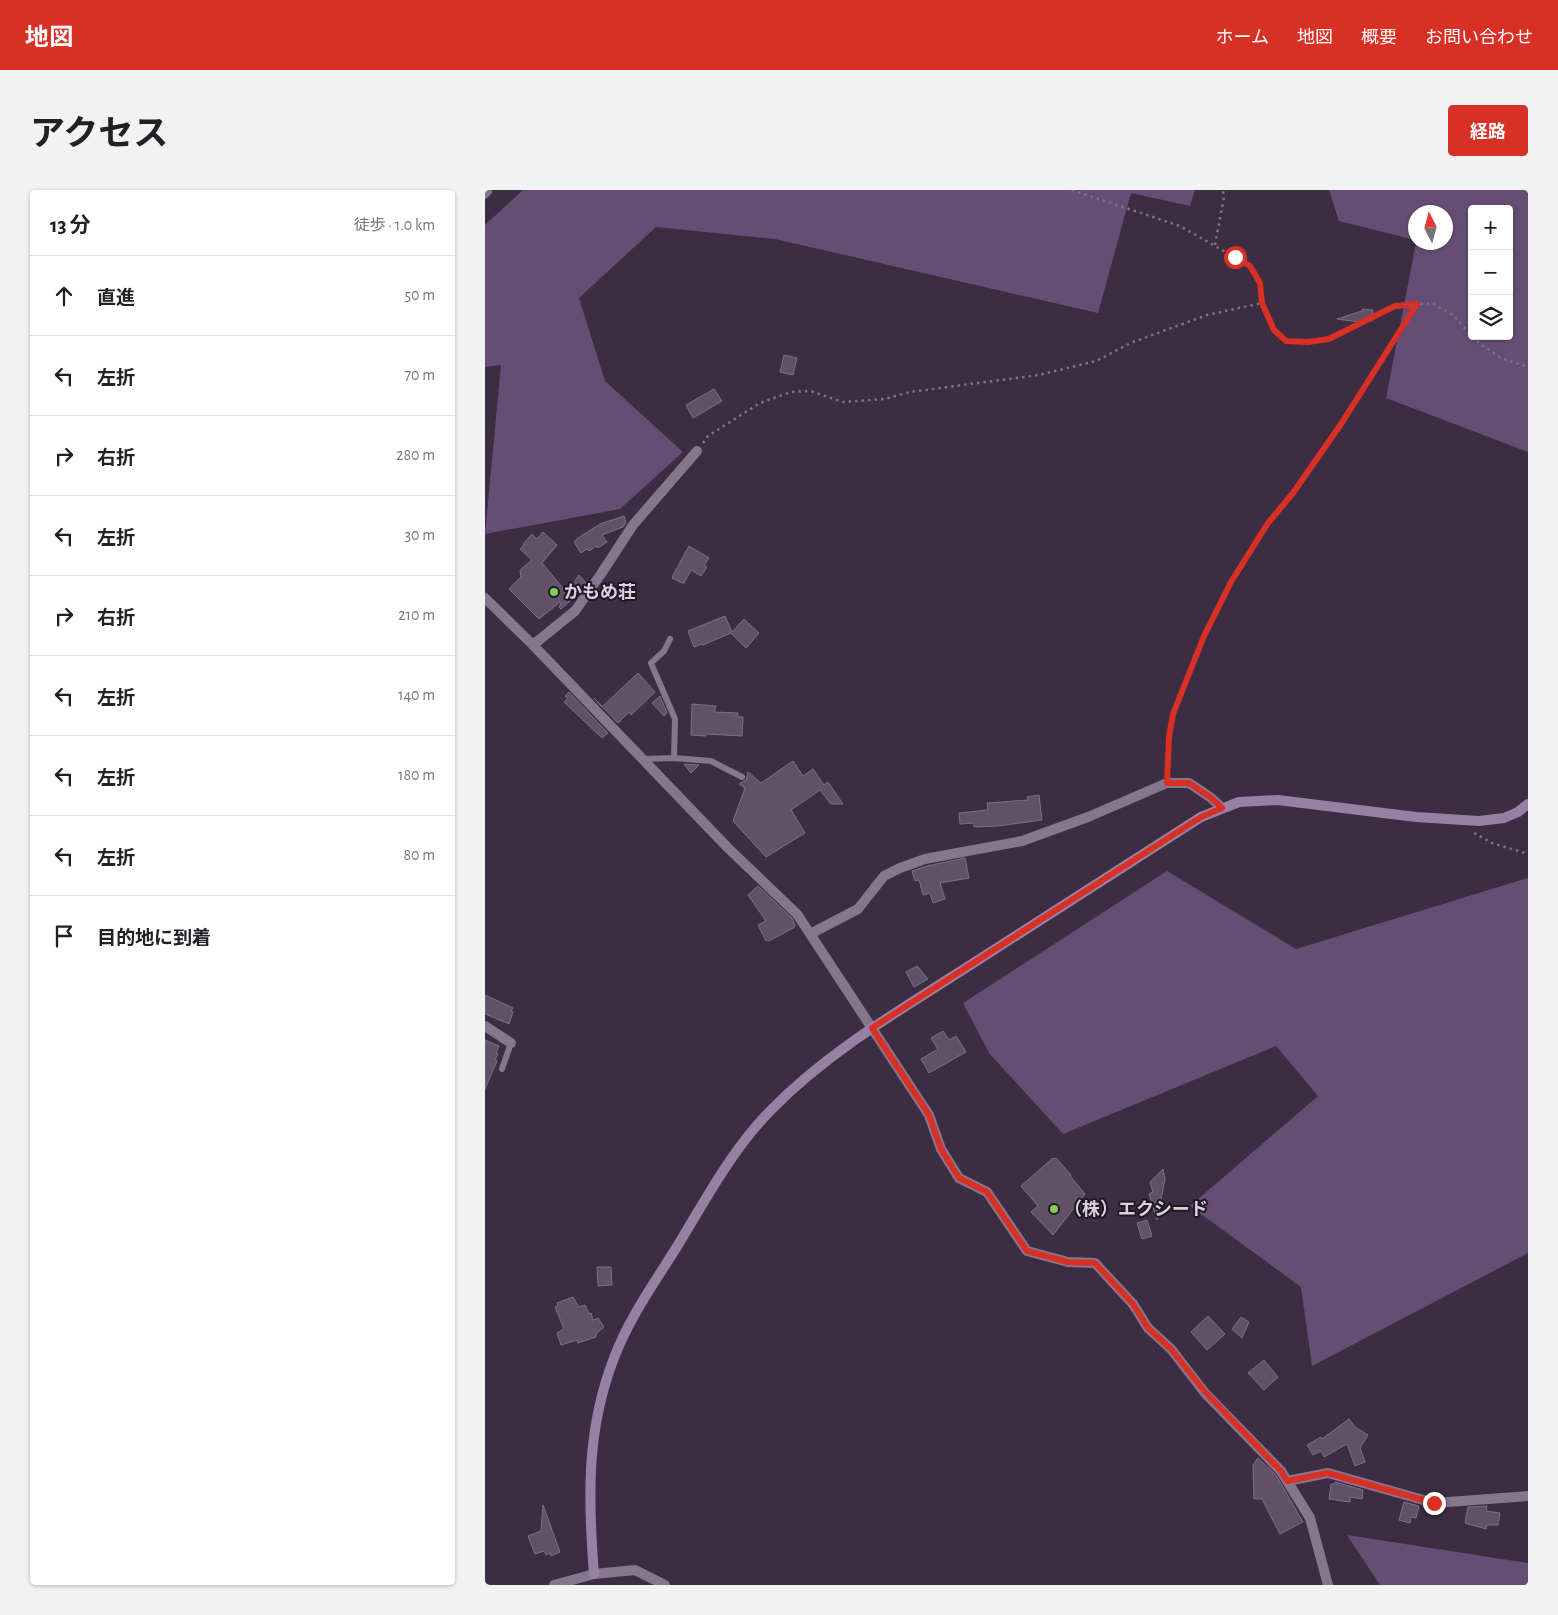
<!DOCTYPE html>
<html lang="ja">
<head>
<meta charset="utf-8">
<style>
	:root { --surface:#fff; --page:#f2f2f2; --text:#202124; --muted:#757577; --line:#e0e0e0; --accent:#d93025 }
	body { margin:0; font-family:"Alegreya Sans","Noto Sans JP",sans-serif; background:var(--page); color:var(--text) }
	.controls { position:absolute; right:15px; top:15px; display:grid; overflow:hidden; border-radius:5px; box-shadow:0 1px 4px #0004 }
	.controls button { width:45px; height:45px; display:grid; place-items:center; padding:0; border:0; border-bottom:1px solid var(--line); background:var(--surface); color:var(--text); font:25px sans-serif }
	.compass { position:absolute; left:923px; top:15px; width:45px; height:45px; border-radius:50%; background:var(--surface); box-shadow:0 1px 4px #0004; rotate:354deg }
	.stop { position:absolute; width:15px; height:15px; margin:-11px; border:4px solid #d93025; border-radius:50%; background:#fff }
	.stop.end { background:#d93025; border-color:#fff; box-shadow:0 1px 5px #0008 }
	.list { margin:0; padding:0; list-style:none }
	h2 { display:flex; justify-content:space-between; align-items:center; height:65px; margin:0; padding:0 20px; font-size:21px }
	h2 small { font-size:16px; font-weight:400; color:var(--muted) }
	.list li { display:grid; grid-template-columns:32px 1fr auto; gap:15px; align-items:center; box-sizing:border-box; height:80px; padding:0 20px; border-top:1px solid var(--line) }
	.list b { display:block; font-size:19px; white-space:nowrap }
	.list em { font-size:16px; font-style:normal; color:var(--muted) }
	.icon { flex:none; width:28px; height:28px; fill:none; stroke:currentColor; stroke-width:2; stroke-linecap:round; stroke-linejoin:round }
	.map { position:relative; flex:none; width:1043px; height:1395px; overflow:hidden; border-radius:5px }
	header { display:flex; align-items:center; gap:30px; box-sizing:border-box; height:70px; padding:0 25px; background:var(--accent); color:#fff }
	header strong { font-size:24px }
	nav { display:flex; gap:28px; margin-inline-start:auto; font-size:18px }
	.intro { display:flex; align-items:center; justify-content:space-between; box-sizing:border-box; height:120px; padding:0 30px }
	h1 { margin:0; font-size:35px }
	.button { padding:12px 22px; border-radius:5px; background:var(--accent); color:#fff; font-size:18px; font-weight:700 }
	main { display:flex; gap:30px; padding:0 30px }
	aside { flex:1; background:var(--surface); border-radius:5px; box-shadow:0 1px 4px #0004 }
	.map>svg:first-child { display:block }
</style>
</head>
<body>
<header>
<strong>地図</strong>
<nav><a>ホーム</a><a>地図</a><a>概要</a><a>お問い合わせ</a></nav>
</header>
<div class="intro"><h1>アクセス</h1><a class="button">経路</a></div>
<main>
<aside>
<h2>13 分<small>徒歩 · 1.0 km</small></h2>
<ul class="list">
<li><svg class="icon" aria-label="ahead" viewBox="0 0 24 24"><path d="M12 20V5M6 11l6-6 6 6"/></svg><div><b>直進</b></div><em>50 m</em></li>
<li><svg class="icon" aria-label="left" viewBox="0 0 24 24"><path d="M17 20v-9H6M10 6l-5 5 5 5"/></svg><div><b>左折</b></div><em>70 m</em></li>
<li><svg class="icon" aria-label="right" viewBox="0 0 24 24"><path d="M7 20v-9h11M14 6l5 5-5 5"/></svg><div><b>右折</b></div><em>280 m</em></li>
<li><svg class="icon" aria-label="left" viewBox="0 0 24 24"><path d="M17 20v-9H6M10 6l-5 5 5 5"/></svg><div><b>左折</b></div><em>30 m</em></li>
<li><svg class="icon" aria-label="right" viewBox="0 0 24 24"><path d="M7 20v-9h11M14 6l5 5-5 5"/></svg><div><b>右折</b></div><em>210 m</em></li>
<li><svg class="icon" aria-label="left" viewBox="0 0 24 24"><path d="M17 20v-9H6M10 6l-5 5 5 5"/></svg><div><b>左折</b></div><em>140 m</em></li>
<li><svg class="icon" aria-label="left" viewBox="0 0 24 24"><path d="M17 20v-9H6M10 6l-5 5 5 5"/></svg><div><b>左折</b></div><em>180 m</em></li>
<li><svg class="icon" aria-label="left" viewBox="0 0 24 24"><path d="M17 20v-9H6M10 6l-5 5 5 5"/></svg><div><b>左折</b></div><em>80 m</em></li>
<li><svg class="icon" aria-label="arrive" viewBox="0 0 24 24"><path d="M6 21V4h12l-3 4 3 4H6"/></svg><div><b>目的地に到着</b></div></li>
</ul>
</aside>
<div class="map">
<svg width="1043" height="1395" viewBox="0 0 1043 1395">
	<rect width="100%" height="100%" fill="#3c2d43"/>
	<path fill="#664d73" fill-rule="evenodd" d="M38 0H710L705 16 646 3 613 123 290 49 171 37 94 108 120 191 198 262 135 319 0 344 16 175 0 177V35Z
		M844 0H1043V262L901 208 931 53 961 52V22H931L930 50 854 31ZM987 19H1024V146H987Z
		M682 681 811 759 1043 688V1063L827 1176 816 1097 705 1016 833 906 791 856 578 944 504 863 478 813Z
		M862 1345 1043 1373V1395H895Z"/>
	<path fill="#605068" stroke="#7f6e88" d="M878 119 888 120 887 131 882 130V133L852 129 877 121Z
		M299 165 312 168 308 185 295 182Z
		M229 199 237 211 208 228 201 215Z
		M139 326 141 333 138 337 117 345 122 352 113 358 111 356 104 361 102 359 96 363 89 352 93 348 115 334Z
		M58 342 72 355 57 373 82 403 94 385 101 393 94 403 76 419 74 417 76 413 75 412 54 429 24 399 36 387 35 380 47 370 35 359 39 355 38 354 47 344 52 349Z
		M204 356 224 368 219 375 222 377 216 386 206 380 199 393H197L187 388 188 385Z
		M240 426 247 442 259 429 274 443 261 458 246 443 218 455 217 454 209 457 203 441Z
		M153 483 170 502 146 525 144 522 133 533 109 508 117 517Z
		M84 502 123 543 117 548 79 512 83 508 80 506Z
		M175 506 182 523 179 526 167 513Z
		M207 514 231 516 229 522 253 523V527H258L257 546 221 544V546L206 545Z
		M308 571 318 586 328 579 339 595 343 592 358 614H346L335 600 306 620 320 643 281 667 248 631 260 598 254 594 261 590 263 582 276 593Z
		M199 574 214 575 206 583Z
		M554 605 557 630 513 636 489 637V633L475 634 474 623 503 620 502 613 543 610 542 607Z
		M480 668 484 688 455 693 460 709 448 713 445 703 438 705 434 690 430 691 427 681 442 676Z
		M273 696 307 728 310 735V737L284 751 283 750 281 751 273 735 281 731 263 705Z
		M432 776 443 789 429 797 421 782Z
		M0 805 28 818 26 821 28 822 24 834 0 824Z
		M458 841 464 850 471 846 481 862 444 883 436 869 453 859 446 848Z
		M0 850 14 856 11 863 13 864 10 870 12 871 0 899Z
		M568 968 570 969 571 968 586 985 585 986 600 1004 568 1045 546 1022 553 1016 536 996Z
		M678 979 680 989 672 1030 664 1004 668 1002 665 992Z
		M662 1030 667 1046 657 1049 652 1033Z
		M112 1077H126L127 1095 113 1096Z
		M88 1107 94 1117 100 1115 104 1124 106 1123 108 1130 113 1128 119 1137 111 1144V1147L93 1153 92 1150 76 1155 72 1143 79 1139 70 1117 73 1116 72 1113Z
		M723 1126 740 1144 722 1160 706 1142Z
		M756 1127 764 1132 757 1148 747 1139Z
		M779 1170 793 1187 779 1200 763 1183Z
		M864 1229 870 1237 883 1245 875 1258 880 1272 870 1276 862 1254 839 1267 836 1261 828 1265 822 1255 836 1247 837 1249Z
		M773 1268 791 1285 818 1332 795 1344 777 1309H769L768 1275Z
		M850 1292 878 1300 877 1309 865 1307V1312L844 1309 846 1294H850Z
		M919 1312 934 1316 931 1328 926 1327 925 1333 914 1330Z
		M58 1315 75 1362 66 1366 65 1363 61 1365 59 1361 50 1364 43 1346 56 1341Z
		M1002 1316 1001 1321 1015 1323 1013 1335H1002L1001 1339 980 1333 983 1317Z"/>
	<g fill="none" stroke-linecap="round" stroke-linejoin="round">
		<path stroke="#7f7285" stroke-width="2.5" stroke-dasharray="2.5 4" stroke-linecap="butt" d="M587 0 695 36 765 76 775 93 777 113 789 140 801 151 823 152 844 149 910 116 947 113 968 125 990 150 1016 168 1043 177
			M730 55 739 7 738 0
			M218 253 223 246 275 213 306 202 325 201 358 212 400 209 425 202 554 185 611 171 648 152 722 125 777 113
			M683 583 685 547 688 524 719 446 746 392 783 333 807 303 856 234 932 114
			M989 643 1007 653 1043 664"/>
		<path stroke="#86758f" stroke-width="6" d="M0 6 4 2
			M185 449 179 461 166 473 190 529 189 568
			M158 569 189 568 226 571 257 587
			M17 879 26 853"/>
		<path stroke="#86758f" stroke-width="10" d="M0 408 48 455 244 659 312 724 444 925 456 959 474 988 502 1002 542 1061 583 1072 610 1073 648 1114 663 1138 686 1159 720 1203 796 1281 825 1328 843 1395
			M48 455 90 421 116 384 148 335 212 261
			M325 744 373 719 399 686 415 678 440 669 537 651 603 627 682 593H704L725 607 737 618
			M0 836 26 853
			M802 1291 843 1283 949 1313 1043 1306
			M69 1395 109 1384 150 1380 180 1395"/>
		<path stroke="#9880a5" stroke-width="10" d="M109 1384C103 1309 101 1240 129 1168 144 1128 170 1092 193 1055 221 1009 248 958 287 919 342 863 410 823 476 781 556 730 636 678 716 627L754 612 793 610 931 627 994 631 1019 628 1033 622 1043 614"/>
	</g>
	<g fill="none" stroke-linecap="round" stroke-linejoin="round">
		<path stroke="#d93025" stroke-width="6" d="M750 67 765 76 775 93 777 113 789 140 801 151 823 152 844 149 910 116 932 114 856 234 808 303 783 333 746 392 719 446 688 524 684 547 682 593H704L725 607 737 618 716 627 387 838 444 925 456 959 474 988 502 1002 542 1061 583 1072 610 1073 648 1114 663 1138 686 1159 720 1202 796 1281 802 1291 843 1283 949 1313"/>
	</g>
	<g fill="#85cf4c" stroke="#1f1823" stroke-width="2">
		<circle cx="69" cy="402" r="5"/>
		<circle cx="569" cy="1019" r="5"/>
	</g>
	<g text-anchor="middle" stroke-width="4" stroke-linejoin="round" paint-order="stroke">
		<g font-size="18" font-weight="bold" fill="#d9d0de" stroke="#1f1823" text-anchor="start">
			<text x="79" y="408">かもめ荘</text>
			<text x="579" y="1025">（株）エクシード</text>
		</g>
	</g>
</svg>
<div class="controls">
<button>+</button>
<button>−</button>
<button><svg class="icon" aria-label="layers" viewBox="0 0 24 24"><path d="M12 4l9 5-9 5-9-5zM3 14l9 5 9-5"/></svg></button>
</div>
<svg class="compass" viewBox="-18 -18 36 36"><path d="M0-13l5 13h-10z" fill="#e53935"/><path d="M0 13l5-13h-10z" fill="#757577"/></svg>
<div class="stop" style="left:750px;top:67px"></div>
<div class="stop end" style="left:949px;top:1313px"></div>
</div>
</main>
</body>
</html>
